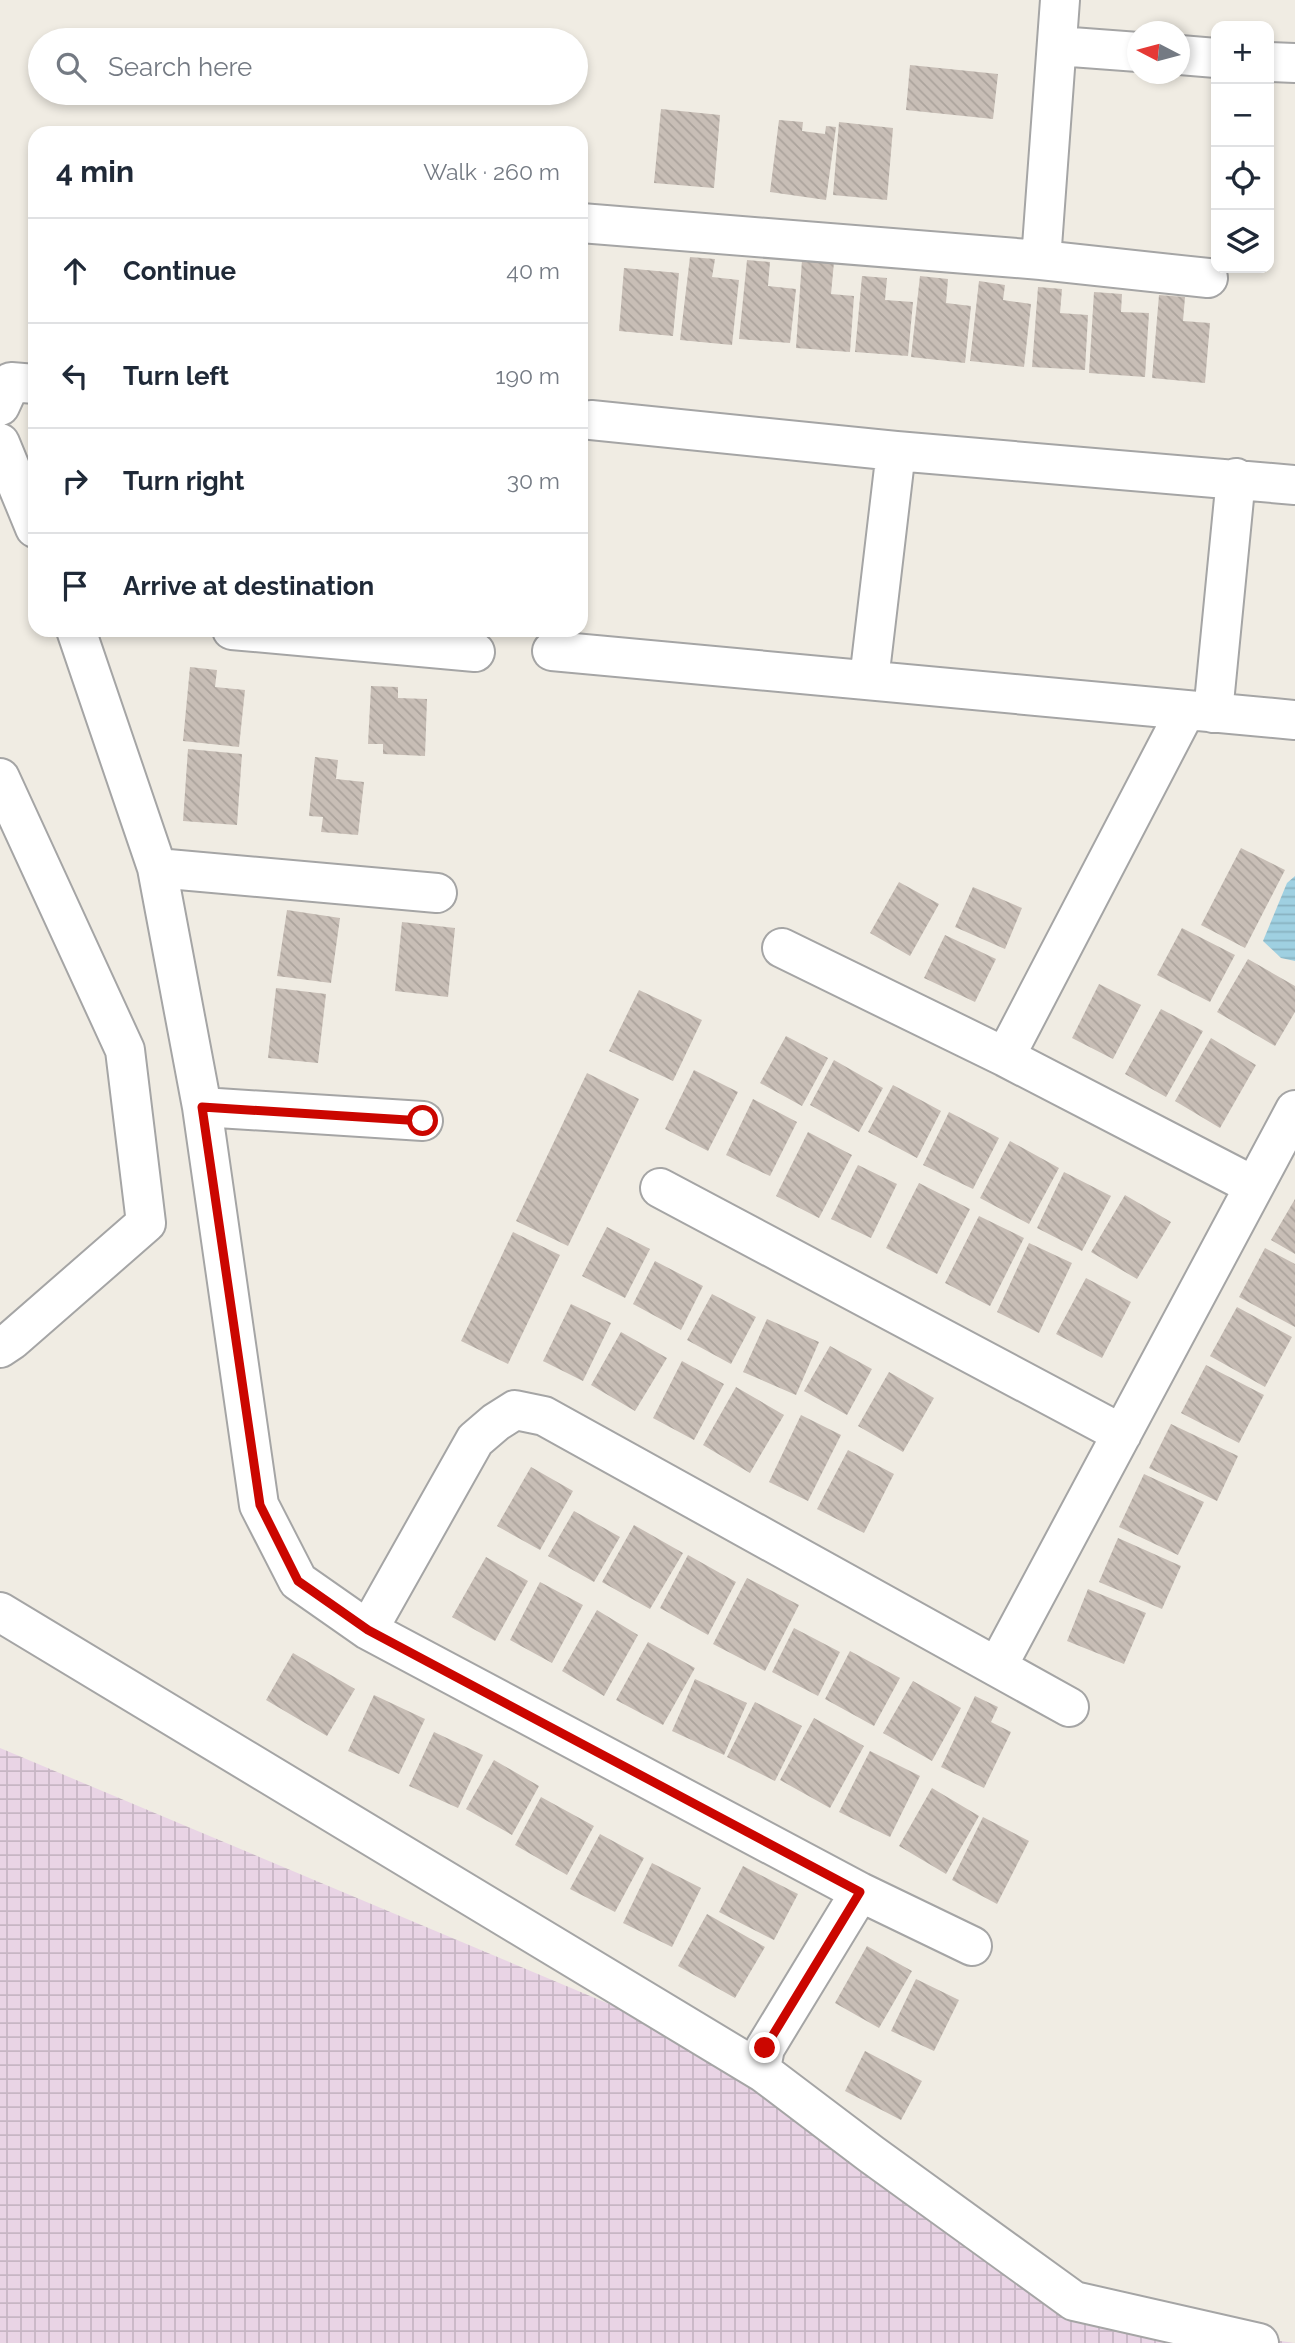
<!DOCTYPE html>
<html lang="en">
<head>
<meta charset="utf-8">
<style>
	:root { --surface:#fff; --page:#f6f6f7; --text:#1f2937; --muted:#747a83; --line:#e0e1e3 }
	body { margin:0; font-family:Raleway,sans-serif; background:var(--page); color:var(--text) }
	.controls { position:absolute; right:21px; top:21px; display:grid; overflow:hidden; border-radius:14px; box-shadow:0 4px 10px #0003 }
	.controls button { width:63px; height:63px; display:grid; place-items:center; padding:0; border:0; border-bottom:2px solid var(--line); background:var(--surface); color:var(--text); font:35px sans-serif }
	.compass { position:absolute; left:1127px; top:21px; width:63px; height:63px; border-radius:50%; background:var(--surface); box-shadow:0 4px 10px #0003; rotate:276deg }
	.stop { position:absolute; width:21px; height:21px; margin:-16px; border:5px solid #cb0600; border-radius:50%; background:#fff }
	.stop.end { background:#cb0600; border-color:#fff; box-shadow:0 2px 7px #0008 }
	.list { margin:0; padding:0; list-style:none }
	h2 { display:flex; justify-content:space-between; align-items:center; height:91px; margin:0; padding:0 28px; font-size:30px }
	h2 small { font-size:23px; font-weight:400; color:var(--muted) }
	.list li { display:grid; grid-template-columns:46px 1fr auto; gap:21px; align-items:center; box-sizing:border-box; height:105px; padding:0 28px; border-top:2px solid var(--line) }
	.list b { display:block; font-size:26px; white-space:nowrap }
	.list em { font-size:23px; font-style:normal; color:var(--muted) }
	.icon { flex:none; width:38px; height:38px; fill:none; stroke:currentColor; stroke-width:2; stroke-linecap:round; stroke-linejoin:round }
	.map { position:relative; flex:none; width:1295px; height:2343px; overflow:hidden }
	.search { position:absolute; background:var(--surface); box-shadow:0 4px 10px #0003; left:28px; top:28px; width:560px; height:77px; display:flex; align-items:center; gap:18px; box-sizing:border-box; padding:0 24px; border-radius:38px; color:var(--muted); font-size:26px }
	.panel { position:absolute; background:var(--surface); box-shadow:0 4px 10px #0003; left:28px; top:126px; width:560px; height:511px; border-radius:21px }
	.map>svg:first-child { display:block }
</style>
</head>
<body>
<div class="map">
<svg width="1295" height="2343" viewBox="0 0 1295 2343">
	<defs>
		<pattern id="industrial-grid" width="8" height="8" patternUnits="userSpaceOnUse" patternTransform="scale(1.75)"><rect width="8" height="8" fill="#e9d4e5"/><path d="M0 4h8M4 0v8" fill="none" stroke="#c7b6c4"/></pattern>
		<pattern id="water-rules" width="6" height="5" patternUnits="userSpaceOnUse" patternTransform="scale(1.75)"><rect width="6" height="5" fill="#9fd0e1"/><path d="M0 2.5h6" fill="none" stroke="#88b2c1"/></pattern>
		<pattern id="building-back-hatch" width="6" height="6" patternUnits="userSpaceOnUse" patternTransform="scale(1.75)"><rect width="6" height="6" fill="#c8beb6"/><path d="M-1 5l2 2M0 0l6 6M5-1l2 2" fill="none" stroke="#aba39c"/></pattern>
	</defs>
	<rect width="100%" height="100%" fill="#f0ece3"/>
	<path fill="url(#industrial-grid)" d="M0 1748 702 2043 1074 2311 1295 2343H0Z"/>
	<path fill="url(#water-rules)" d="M1295 876V961L1281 958 1263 941 1287 883Z"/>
	<path fill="url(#building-back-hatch)" d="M910 65 998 74 993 119 906 110Z
		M661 109 720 115 714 188 654 183Z
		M779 120 803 122 802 131 825 134 826 126 836 127 826 200 770 192Z
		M839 122 893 128 887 200 833 195Z
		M690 257 715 259 712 277 739 280 732 345 680 340Z
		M747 260 770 262 768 286 796 289 790 343 739 339Z
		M802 260 834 262 831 294 854 296 850 352 796 348Z
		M624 268 679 273 673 336 619 331Z
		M862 276 887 278 885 300 913 302 908 356 855 352Z
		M920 276 948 279 946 303 971 306 965 363 911 357Z
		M979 281 1005 285 1003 300 1031 304 1024 367 970 361Z
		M1038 287 1062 289 1060 313 1088 315 1085 370 1032 367Z
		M1094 292 1122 294 1121 312 1149 313 1145 377 1089 373Z
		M1159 295 1185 297 1183 321 1210 323 1205 383 1152 378Z
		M190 667 217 670 215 687 245 690 239 747 183 741Z
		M371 686 398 687V698L427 699 425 756 383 754V744H368Z
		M188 749 242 754 237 825 183 821Z
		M315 757 338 760 336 779 364 782 358 835 321 832 323 817 309 816Z
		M1241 848 1285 870 1245 948 1201 925Z
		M899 882 939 904 910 956 870 933Z
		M973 887 1022 908 1005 949 955 927Z
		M287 910 340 918 331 983 277 976Z
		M402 922 455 928 448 997 395 991Z
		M1182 928 1235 955 1210 1002 1157 975Z
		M945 935 996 959 975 1002 924 978Z
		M1248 959 1295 986V1012L1275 1046 1217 1012Z
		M1099 984 1141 1005 1113 1059 1072 1038Z
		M276 988 326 994 318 1063 268 1058Z
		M639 990 702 1020 673 1081 609 1051Z
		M1161 1009 1203 1031 1166 1097 1125 1074Z
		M786 1036 828 1058 802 1106 760 1083Z
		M1211 1038 1256 1065 1220 1128 1175 1101Z
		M834 1060 883 1088 859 1132 810 1105Z
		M694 1070 738 1092 708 1151 665 1129Z
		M587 1073 639 1099 568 1246 516 1221Z
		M893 1085 941 1111 917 1158 868 1132Z
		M753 1099 797 1122 770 1176 726 1155Z
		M949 1112 999 1138 973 1189 923 1165Z
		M808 1132 852 1155 819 1218 776 1196Z
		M1010 1141 1059 1168 1029 1224 980 1198Z
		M858 1165 897 1184 871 1238 831 1219Z
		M1064 1172 1111 1196 1082 1251 1037 1228Z
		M919 1183 970 1209 937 1274 886 1248Z
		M1125 1195 1171 1222 1137 1279 1091 1252Z
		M1295 1199V1254L1271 1240Z
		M979 1216 1024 1238 990 1306 945 1283Z
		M607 1227 650 1249 625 1298 582 1276Z
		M513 1232 560 1255 508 1364 461 1341Z
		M1029 1243 1072 1263 1039 1333 997 1312Z
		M1265 1248 1295 1264V1327L1239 1297Z
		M655 1261 703 1286 681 1330 633 1304Z
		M1086 1278 1131 1302 1102 1358 1056 1334Z
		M712 1294 756 1317 731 1364 687 1340Z
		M571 1304 611 1323 583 1381 543 1361Z
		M1237 1307 1292 1337 1265 1387 1210 1356Z
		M767 1319 819 1342 796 1395 743 1372Z
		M621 1332 667 1358 635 1411 591 1385Z
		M830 1346 872 1369 847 1415 804 1391Z
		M682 1361 724 1384 694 1440 653 1418Z
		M1206 1365 1264 1395 1239 1443 1181 1413Z
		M889 1372 934 1398 903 1452 858 1426Z
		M736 1387 784 1415 750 1473 703 1445Z
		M801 1415 841 1435 808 1501 769 1482Z
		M1171 1424 1238 1456 1217 1501 1149 1468Z
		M848 1450 894 1474 864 1533 817 1509Z
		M531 1467 573 1491 540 1550 497 1526Z
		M1144 1474 1204 1502 1178 1555 1119 1527Z
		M574 1511 620 1537 594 1582 548 1556Z
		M634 1525 683 1553 650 1609 602 1582Z
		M1118 1538 1181 1566 1162 1609 1099 1582Z
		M688 1555 736 1582 708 1635 660 1608Z
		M486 1557 528 1581 495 1641 452 1617Z
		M747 1578 799 1605 765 1671 713 1644Z
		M540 1582 583 1605 552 1663 510 1640Z
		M1088 1589 1146 1613 1124 1664 1067 1641Z
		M597 1610 638 1635 604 1696 562 1671Z
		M794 1628 840 1652 818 1696 772 1672Z
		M648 1642 695 1668 663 1725 616 1700Z
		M850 1651 900 1678 874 1726 825 1699Z
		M293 1653 355 1689 327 1736 266 1700Z
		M695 1679 747 1703 724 1755 672 1731Z
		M913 1681 961 1708 932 1761 883 1733Z
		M374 1695 425 1719 399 1774 348 1751Z
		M975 1696 998 1707 991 1722 1011 1732 984 1788 941 1767Z
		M755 1702 802 1726 775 1781 727 1757Z
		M814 1718 864 1746 830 1808 780 1780Z
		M434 1732 483 1755 458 1808 409 1786Z
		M870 1751 920 1776 890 1837 839 1812Z
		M494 1760 539 1786 512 1835 466 1809Z
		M932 1788 979 1816 946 1874 899 1846Z
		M541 1797 594 1826 567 1875 515 1845Z
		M983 1817 1029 1841 997 1904 952 1880Z
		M600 1834 644 1858 615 1912 570 1889Z
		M652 1863 701 1888 672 1947 623 1923Z
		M743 1866 798 1894 774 1940 719 1912Z
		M707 1914 765 1947 735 1998 678 1966Z
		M867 1946 912 1971 879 2028 835 2003Z
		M916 1979 959 2000 934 2051 891 2031Z
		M865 2051 922 2081 901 2120 845 2091Z"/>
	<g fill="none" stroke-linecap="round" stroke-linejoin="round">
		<defs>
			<path id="minor" d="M1058 46 1138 52
				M1180 55 1216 58
				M1269 62 1295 63
				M581 223 1041 260 1208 278
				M1041 260 1060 0
				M0 406 11 382 35 384
				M591 420 896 451 1295 485
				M0 443 35 528
				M76 630 157 868 202 1107 259 1505 298 1581 368 1630 860 1892 972 1946
				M232 630 475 652
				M552 651 1295 720
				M869 680 896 451
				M1213 713 1236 478
				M0 778 125 1050 146 1223 12 1340 0 1348
				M157 868 437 893
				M782 948 1005 1057 1254 1186
				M1005 1057 1186 710
				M202 1107 423 1121
				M660 1188 1122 1434
				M0 1612 764 2073
				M368 1630 475 1440 496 1422 515 1410 544 1416 1069 1707
				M997 1667 1295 1110
				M860 1892 765 2048 762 2063 764 2073 871 2154 1074 2301 1259 2343"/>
		</defs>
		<use href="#minor" stroke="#a5a5a5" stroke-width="42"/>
		<use href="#minor" stroke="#fff" stroke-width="38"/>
	</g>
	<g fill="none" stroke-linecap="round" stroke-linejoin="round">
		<path stroke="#cb0600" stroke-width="9" d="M423 1121 202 1107 260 1505 298 1581 368 1630 860 1892 765 2048"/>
	</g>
</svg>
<div class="controls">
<button>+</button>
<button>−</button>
<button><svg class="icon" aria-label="locate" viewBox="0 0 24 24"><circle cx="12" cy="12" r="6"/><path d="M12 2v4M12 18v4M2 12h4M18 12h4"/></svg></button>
<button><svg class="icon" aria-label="layers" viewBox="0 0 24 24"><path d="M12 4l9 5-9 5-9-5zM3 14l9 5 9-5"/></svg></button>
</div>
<svg class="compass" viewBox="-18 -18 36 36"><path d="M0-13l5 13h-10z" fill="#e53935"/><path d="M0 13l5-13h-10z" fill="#747a83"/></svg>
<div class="stop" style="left:423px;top:1121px"></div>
<div class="stop end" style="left:765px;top:2048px"></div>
<div class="search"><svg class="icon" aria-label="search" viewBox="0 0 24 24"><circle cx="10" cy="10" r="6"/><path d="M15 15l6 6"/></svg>Search here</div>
<section class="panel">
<h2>4 min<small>Walk · 260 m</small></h2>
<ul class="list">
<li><svg class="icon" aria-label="ahead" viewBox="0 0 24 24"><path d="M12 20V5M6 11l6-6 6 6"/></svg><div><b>Continue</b></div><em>40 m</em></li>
<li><svg class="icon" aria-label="left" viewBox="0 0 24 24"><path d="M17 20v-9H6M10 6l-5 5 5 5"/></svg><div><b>Turn left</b></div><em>190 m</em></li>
<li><svg class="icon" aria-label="right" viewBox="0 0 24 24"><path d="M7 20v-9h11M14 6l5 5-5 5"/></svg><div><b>Turn right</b></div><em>30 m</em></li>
<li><svg class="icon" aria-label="arrive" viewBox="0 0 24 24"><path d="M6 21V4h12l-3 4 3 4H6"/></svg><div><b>Arrive at destination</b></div></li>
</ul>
</section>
</div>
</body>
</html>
